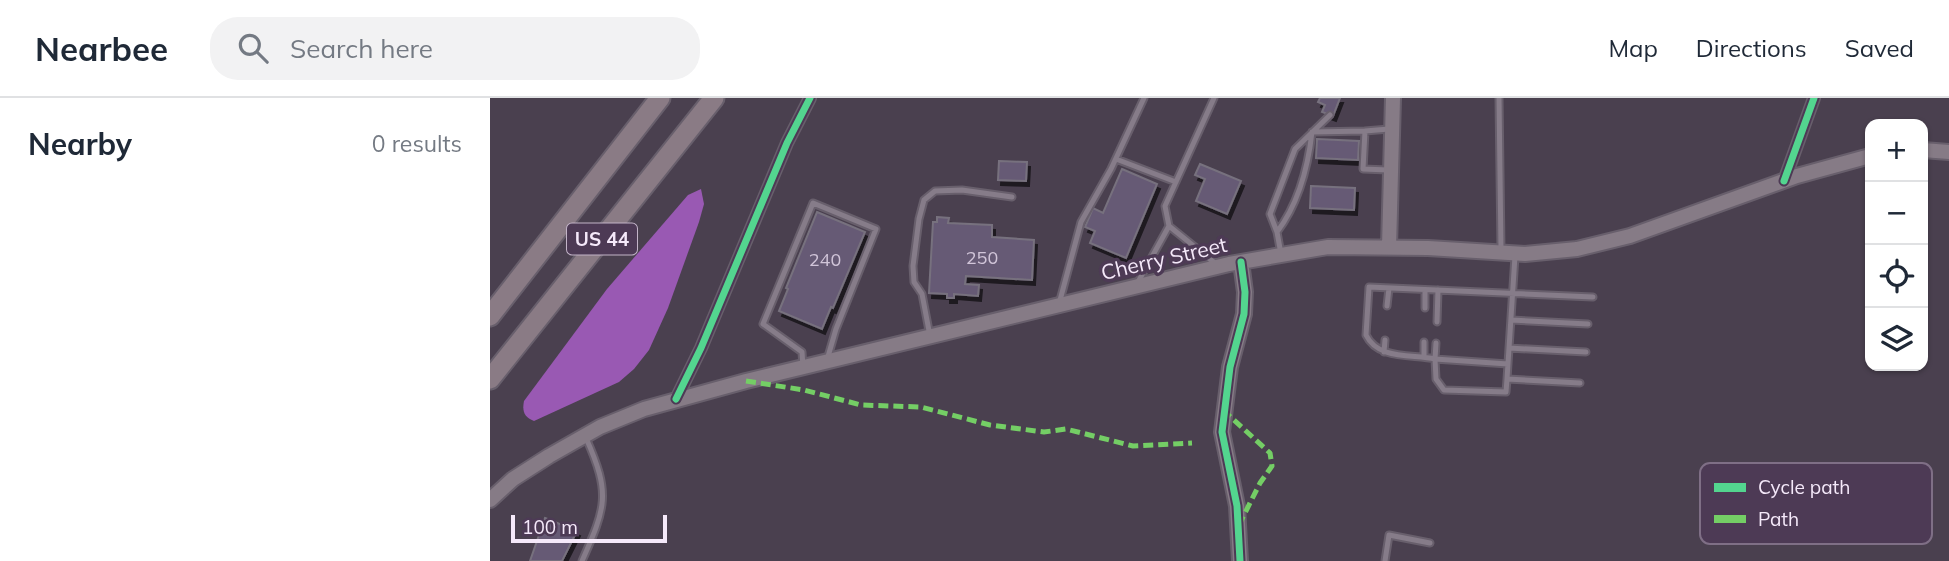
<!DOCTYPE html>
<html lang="en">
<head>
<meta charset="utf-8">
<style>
	:root { --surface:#fff; --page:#f2f2f3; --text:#1f2937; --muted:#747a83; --line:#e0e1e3 }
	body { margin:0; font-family:Mulish,sans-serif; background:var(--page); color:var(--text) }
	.controls { position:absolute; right:21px; top:21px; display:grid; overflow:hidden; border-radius:14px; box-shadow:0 2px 5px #0004 }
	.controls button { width:63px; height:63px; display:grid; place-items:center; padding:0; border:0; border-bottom:2px solid var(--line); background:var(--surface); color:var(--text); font:35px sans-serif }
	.scale { position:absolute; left:21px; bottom:18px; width:156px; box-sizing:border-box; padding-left:7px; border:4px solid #f5e9fa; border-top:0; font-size:19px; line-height:24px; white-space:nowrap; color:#f5e9fa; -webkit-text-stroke:5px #4d3a55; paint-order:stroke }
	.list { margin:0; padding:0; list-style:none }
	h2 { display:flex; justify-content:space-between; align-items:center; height:91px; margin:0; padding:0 28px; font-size:30px }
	h2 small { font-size:23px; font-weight:400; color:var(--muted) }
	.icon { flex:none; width:38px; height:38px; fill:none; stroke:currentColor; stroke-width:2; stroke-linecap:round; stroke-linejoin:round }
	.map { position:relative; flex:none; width:1459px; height:463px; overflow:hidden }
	header { display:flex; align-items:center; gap:42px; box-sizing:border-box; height:98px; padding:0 35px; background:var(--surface); border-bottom:2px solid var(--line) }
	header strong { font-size:33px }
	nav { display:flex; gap:38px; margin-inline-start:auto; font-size:24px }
	.search { width:490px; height:63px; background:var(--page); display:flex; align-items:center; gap:18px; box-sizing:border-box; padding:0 24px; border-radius:28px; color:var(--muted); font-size:26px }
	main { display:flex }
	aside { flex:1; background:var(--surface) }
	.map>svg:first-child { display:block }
</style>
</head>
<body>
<header>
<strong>Nearbee</strong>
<div class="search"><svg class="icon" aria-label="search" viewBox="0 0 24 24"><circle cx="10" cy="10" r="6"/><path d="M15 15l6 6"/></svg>Search here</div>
<nav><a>Map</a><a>Directions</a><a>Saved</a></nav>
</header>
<main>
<aside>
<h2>Nearby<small>0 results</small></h2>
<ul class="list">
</ul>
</aside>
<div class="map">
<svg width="1459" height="463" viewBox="0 0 1459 463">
	<defs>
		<filter id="shadow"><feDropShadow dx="3" dy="5" stdDeviation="0" flood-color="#0009"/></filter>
	</defs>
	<rect width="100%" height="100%" fill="#4a404f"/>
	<path fill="#9959b3" d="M211 91 214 106 209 124 178 210 159 252 144 271 129 284 44 323C34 319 32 313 34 303L117 191 198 97Z"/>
	<path fill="#665a75" stroke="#77717e" stroke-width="2" filter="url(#shadow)" d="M830 0H850L843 18 832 14 835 7 828 4Z
		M827 41 869 43 868 62 826 60Z
		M509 63 537 64 536 83 508 82Z
		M710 66 751 83 737 116 706 103 715 81 705 77Z
		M632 71 667 86 636 160 600 145 605 133 595 129 603 110 613 115Z
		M821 88 865 90 864 112 820 110Z
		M327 114 375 134 343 210 341 209 332 231 289 213 298 191 296 190Z
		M447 119 459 120 458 125 502 127V139L544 142 542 182 476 178 475 186 489 187 488 198 464 196V200H457V196L439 195 443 124H447Z
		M55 420 87 433 72 463H40Z"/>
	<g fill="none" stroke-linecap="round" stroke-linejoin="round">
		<defs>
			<path id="lane" d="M724 0 675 108 679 128 726 166
				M1009 0 1011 151
				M626 61 686 84
				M898 72 873 71 875 33 899 31
				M787 134 780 116 805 51 840 17
				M791 156 787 134C809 105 818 70 822 34L875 33
				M648 184 679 128
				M569 206 591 124 621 71 654 0
				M897 208 899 190
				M935 210V192
				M1021 222 1098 226
				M947 224 948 192
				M440 238 432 196 424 184 423 168 429 121 434 102 445 93 472 92 522 99
				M934 244V259
				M946 245 945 261C922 256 888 262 876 237L879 189 1103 199
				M1019 250 1096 254
				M894 254 895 242
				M1018 266 945 261 946 281 954 292 1016 294 1017 281 1025 158
				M313 269 312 254 273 226 323 105 386 131 346 231 337 262
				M1017 281 1090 285
				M92 463C116 409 121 396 96 340
				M895 463 899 437 940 445"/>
			<path id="street" d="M1294 83 1324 0
				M186 301 211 250 297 45 320 0"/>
			<path id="secondary" d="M1433 52 1459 54
				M899 149 903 0
				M0 402 23 381 59 358 110 329 154 311 256 283 739 166 838 149 938 150 1035 156 1087 151 1140 138 1307 78 1380 58
				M750 463 747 408 732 334 740 269 754 216 755 194 751 164"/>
			<path id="highway" d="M0 218 170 0
				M0 281 224 0"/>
		</defs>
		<use href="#lane" stroke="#685f6c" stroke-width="9"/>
		<use href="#street" stroke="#685f6c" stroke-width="14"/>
		<use href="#secondary" stroke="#685f6c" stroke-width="18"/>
		<use href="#highway" stroke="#685f6c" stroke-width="23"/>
		<use href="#lane" stroke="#867c89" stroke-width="5"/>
		<use href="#street" stroke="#867c89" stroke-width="10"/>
		<use href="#secondary" stroke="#867b86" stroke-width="14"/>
		<use href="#highway" stroke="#8a7b85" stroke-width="19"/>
		<path stroke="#74ce65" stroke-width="5" stroke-dasharray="10 5" stroke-linecap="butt" d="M256 283 314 292 371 307 431 309 500 327 554 334 576 331 643 348 702 345
			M733 312 780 355 782 368 770 385 751 423"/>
		<defs>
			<path id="cycleway" d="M1294 83 1324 0
				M186 301 211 250 297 45 320 0
				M750 463 747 408 732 334 740 269 754 216 755 194 751 164"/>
		</defs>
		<use href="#cycleway" stroke="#4d3a55" stroke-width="11"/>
		<use href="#cycleway" stroke="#53d58f" stroke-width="7"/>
	</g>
	<g text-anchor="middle" stroke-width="7" stroke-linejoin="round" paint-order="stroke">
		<g font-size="18" fill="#d1c5d9">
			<text x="492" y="166">250</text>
			<text x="335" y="168">240</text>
		</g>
		<rect fill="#4d3a55" stroke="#c3b4c8" stroke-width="2" x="77" y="125.5" width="70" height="31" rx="5"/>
		<g font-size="19" font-weight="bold" fill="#f5e9fa">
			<text x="112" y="148">US 44</text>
		</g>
		<g font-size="21" fill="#f5e9fa" stroke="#4d3a55">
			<text transform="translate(674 161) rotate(-13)" y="7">Cherry Street</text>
		</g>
	</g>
	<rect x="1210" y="365" width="232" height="81" rx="10" fill="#4d3a55" stroke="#7f6f86" stroke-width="2"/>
	<rect x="1224" y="385" width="32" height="9" fill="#53d58f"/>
	<rect x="1224" y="417" width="32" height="8" fill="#74ce65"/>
	<g font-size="19" fill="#f5e9fa">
		<text x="1268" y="396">Cycle path</text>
		<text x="1268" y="428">Path</text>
	</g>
</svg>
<div class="controls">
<button>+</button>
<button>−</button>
<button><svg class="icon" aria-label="locate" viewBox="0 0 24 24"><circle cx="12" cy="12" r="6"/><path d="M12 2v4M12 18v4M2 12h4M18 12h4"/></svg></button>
<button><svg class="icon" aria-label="layers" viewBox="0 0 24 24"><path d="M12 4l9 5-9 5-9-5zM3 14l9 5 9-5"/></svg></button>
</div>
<div class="scale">100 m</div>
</div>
</main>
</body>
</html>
